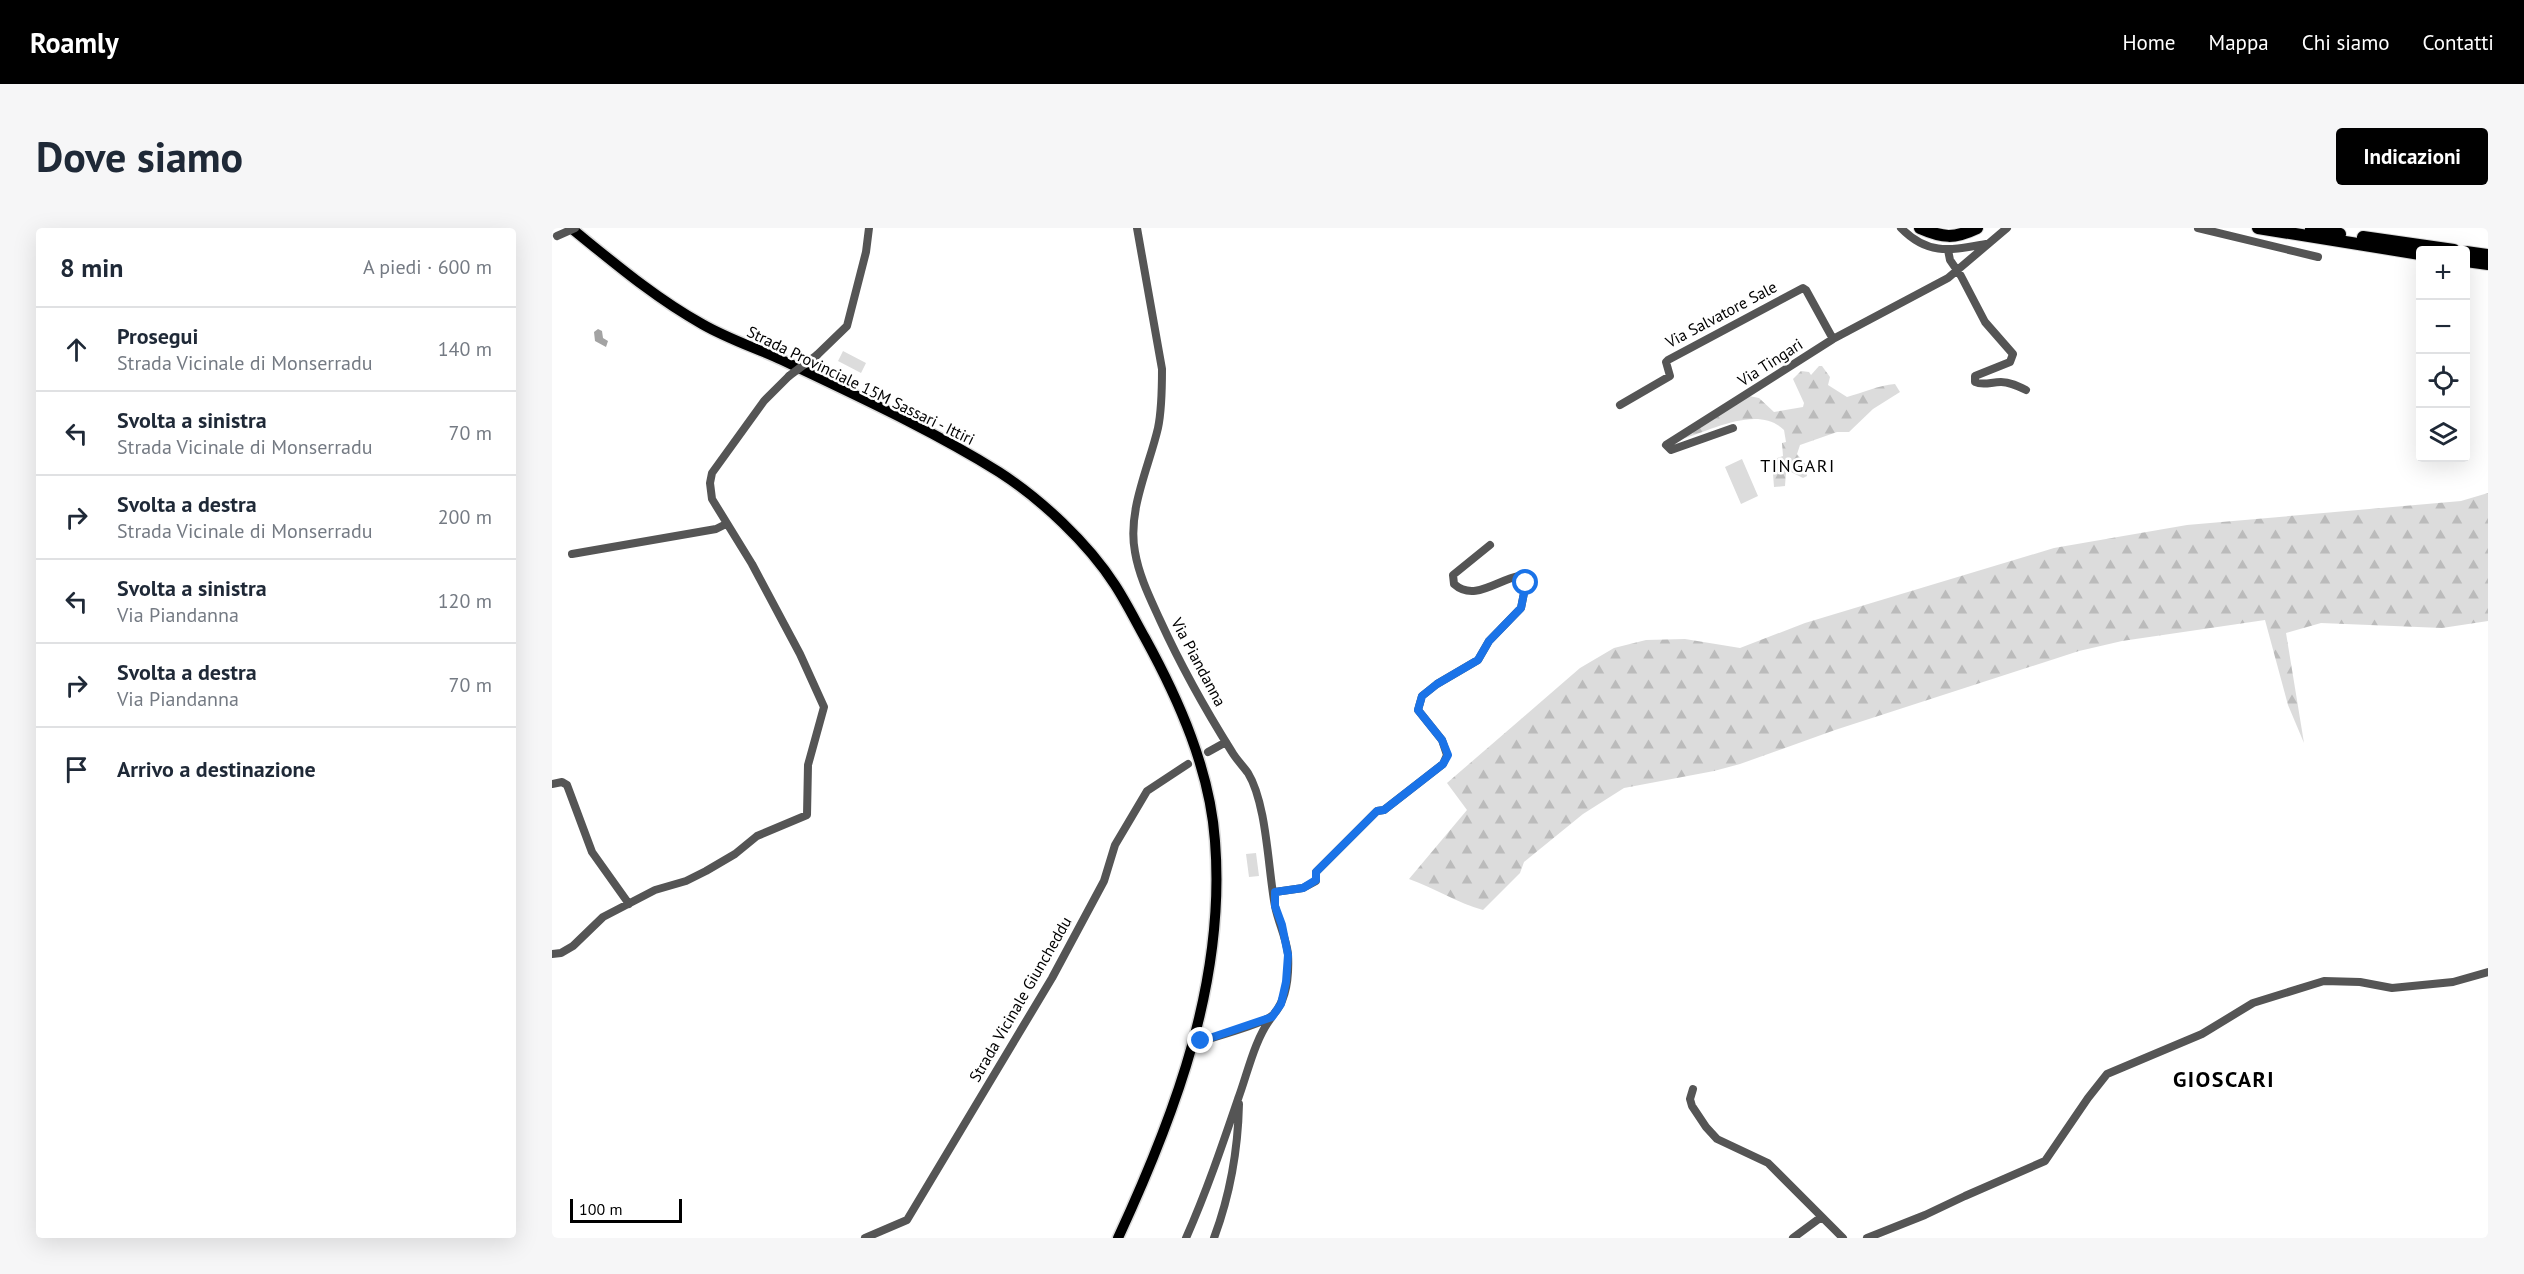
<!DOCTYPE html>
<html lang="it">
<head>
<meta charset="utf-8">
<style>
	:root { --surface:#fff; --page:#f6f6f7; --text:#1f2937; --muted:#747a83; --line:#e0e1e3; --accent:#000 }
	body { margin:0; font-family:"PT Sans",sans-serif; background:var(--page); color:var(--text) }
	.controls { position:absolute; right:18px; top:18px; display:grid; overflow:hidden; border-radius:6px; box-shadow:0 6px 24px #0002 }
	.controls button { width:54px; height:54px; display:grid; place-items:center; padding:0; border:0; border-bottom:2px solid var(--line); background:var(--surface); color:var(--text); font:30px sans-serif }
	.scale { position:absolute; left:18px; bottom:15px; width:112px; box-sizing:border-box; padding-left:6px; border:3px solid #000; border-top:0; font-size:16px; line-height:21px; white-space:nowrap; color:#000; -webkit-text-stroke:4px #fff; paint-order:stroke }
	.stop { position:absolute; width:18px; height:18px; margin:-14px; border:4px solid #1a73e8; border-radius:50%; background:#fff }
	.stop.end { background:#1a73e8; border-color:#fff; box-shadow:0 2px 6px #0008 }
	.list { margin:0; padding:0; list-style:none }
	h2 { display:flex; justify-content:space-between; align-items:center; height:78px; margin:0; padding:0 24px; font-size:26px }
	h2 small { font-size:20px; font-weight:400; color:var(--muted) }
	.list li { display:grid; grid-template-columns:39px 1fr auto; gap:18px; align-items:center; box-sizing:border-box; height:84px; padding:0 24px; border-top:2px solid var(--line) }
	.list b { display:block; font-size:22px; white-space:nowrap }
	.list p { margin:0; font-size:20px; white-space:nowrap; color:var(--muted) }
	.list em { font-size:20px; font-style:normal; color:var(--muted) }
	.icon { flex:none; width:33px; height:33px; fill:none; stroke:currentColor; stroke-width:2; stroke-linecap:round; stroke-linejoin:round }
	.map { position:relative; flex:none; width:1936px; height:1010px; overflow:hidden; border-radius:6px }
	header { display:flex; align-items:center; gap:36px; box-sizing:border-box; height:84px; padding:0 30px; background:var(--accent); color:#fff }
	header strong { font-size:28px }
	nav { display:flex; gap:33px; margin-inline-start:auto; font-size:21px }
	.intro { display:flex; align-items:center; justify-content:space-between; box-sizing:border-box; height:144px; padding:0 36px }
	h1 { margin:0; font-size:42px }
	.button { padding:15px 27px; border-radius:6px; background:var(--accent); color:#fff; font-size:21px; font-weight:700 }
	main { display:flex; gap:36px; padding:0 36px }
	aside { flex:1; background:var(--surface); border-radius:6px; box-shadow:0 6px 24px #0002 }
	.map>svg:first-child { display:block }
</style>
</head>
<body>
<header>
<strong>Roamly</strong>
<nav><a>Home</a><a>Mappa</a><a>Chi siamo</a><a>Contatti</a></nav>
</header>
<div class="intro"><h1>Dove siamo</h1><a class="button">Indicazioni</a></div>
<main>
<aside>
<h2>8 min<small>A piedi · 600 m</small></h2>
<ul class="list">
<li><svg class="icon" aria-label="ahead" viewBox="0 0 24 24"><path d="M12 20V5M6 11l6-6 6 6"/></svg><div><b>Prosegui</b><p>Strada Vicinale di Monserradu</p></div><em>140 m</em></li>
<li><svg class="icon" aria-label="left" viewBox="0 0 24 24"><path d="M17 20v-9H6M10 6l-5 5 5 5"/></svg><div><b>Svolta a sinistra</b><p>Strada Vicinale di Monserradu</p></div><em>70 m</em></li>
<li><svg class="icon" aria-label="right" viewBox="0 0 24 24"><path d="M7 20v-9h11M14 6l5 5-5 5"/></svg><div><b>Svolta a destra</b><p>Strada Vicinale di Monserradu</p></div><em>200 m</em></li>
<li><svg class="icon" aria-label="left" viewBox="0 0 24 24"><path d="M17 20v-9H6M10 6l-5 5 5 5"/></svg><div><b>Svolta a sinistra</b><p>Via Piandanna</p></div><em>120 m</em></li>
<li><svg class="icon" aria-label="right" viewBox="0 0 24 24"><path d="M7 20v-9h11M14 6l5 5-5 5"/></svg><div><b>Svolta a destra</b><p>Via Piandanna</p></div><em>70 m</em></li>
<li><svg class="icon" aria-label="arrive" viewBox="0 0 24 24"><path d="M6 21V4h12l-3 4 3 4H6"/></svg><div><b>Arrivo a destinazione</b></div></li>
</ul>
</aside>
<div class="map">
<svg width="1936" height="1010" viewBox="0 0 1936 1010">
	<defs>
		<pattern id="forest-firs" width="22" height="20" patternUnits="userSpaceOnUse" patternTransform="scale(1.5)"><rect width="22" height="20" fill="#dcdcdc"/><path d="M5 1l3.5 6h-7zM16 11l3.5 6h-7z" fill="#bbb"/></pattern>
	</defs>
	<rect width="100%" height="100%" fill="#fff"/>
	<path fill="url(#forest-firs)" d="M1267 138H1270L1278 149 1276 157 1295 169C1310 165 1327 157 1343 156L1348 164 1321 181 1297 204H1285L1248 217 1245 226 1254 237 1255 248 1251 250 1237 243 1234 244 1233 258 1222 259 1220 232 1231 228 1230 215 1234 214 1232 202C1206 176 1158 203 1130 211L1197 168 1207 170 1222 184 1251 179 1252 175 1241 151 1249 143 1257 144 1259 147Z
		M1936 265V393L1890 400 1769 395 1734 405 1752 515 1736 477 1713 392 1570 413 1527 423 1283 502 1188 536 1162 543 1072 560 1031 586 972 634 968 645 931 682C905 675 883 660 857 651L915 582 895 555 1028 440 1062 420 1094 412 1133 411 1188 420 1253 395 1502 320 1635 297 1909 273Z"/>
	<path fill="#dcdcdc" d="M291 123 314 135 309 145 286 133Z
		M1190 231 1206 268 1189 276 1173 239Z
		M704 625 707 648 697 649 694 626Z"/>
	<path fill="#a3a3a3" d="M46 101 50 103 51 110 56 113 54 119 43 113 42 104Z"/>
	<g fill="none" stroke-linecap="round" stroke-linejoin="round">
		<defs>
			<path id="major" d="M19 0C61 34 103 70 150 96 176 111 204 120 230 132 303 167 378 201 447 244 489 271 536 315 563 357 574 374 583 392 593 410 627 472 658 542 663 613 674 752 623 887 566 1010"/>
			<path id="highway" d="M1368 0C1391 10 1402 11 1425 0
				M1706 0 1868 26
				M1759 0 1788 6
				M1811 9 1902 22
				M1914 24 1936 27
				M1914 33 1936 36"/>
		</defs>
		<use href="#major" stroke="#dbdbdb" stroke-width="13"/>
		<use href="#highway" stroke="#dbdbdb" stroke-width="14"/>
		<path stroke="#555" stroke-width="8" d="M585 0 610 141C610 161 610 181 606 200 597 239 575 283 583 324 587 348 598 370 608 392 629 438 653 481 680 524 684 531 691 538 696 545 715 576 716 642 723 678 726 694 734 709 736 726 737 745 735 772 721 787 714 795 655 811 641 816
			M1349 0C1376 28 1399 22 1434 16
			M1646 0 1766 29
			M1396 22 1398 32 1409 48 1433 94 1461 126 1458 134 1423 148V154C1431 158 1439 154 1449 154 1458 154 1466 158 1474 162
			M265 127 295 98 314 24 317 0
			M1068 177 1118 148 1114 134 1116 132 1251 60 1254 62 1281 111
			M1181 200 1119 222 1114 217 1281 111 1396 50 1455 0
			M20 326 164 301 174 296
			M656 524 674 514
			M0 556 10 554 15 557 40 624 77 676
			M723 664 751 660 764 653V644L825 583 832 582 891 536 895 527 890 512 866 482 870 468 885 456 926 432 937 413 969 380 974 355 967 348C945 352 922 374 902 356L901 347 938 317
			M0 726 9 725 21 718 51 689 103 662 134 653 154 643 183 626 205 608 255 587 256 537 272 479 248 426 200 336 160 271 158 255 160 245 212 173 237 148
			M1141 861 1138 871 1140 878 1154 899 1165 911 1216 935 1291 1010
			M313 1010 355 992 500 750 552 653 563 617 595 563 636 536
			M634 1010C654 965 670 918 686 871 696 844 702 813 719 790
			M662 1010C678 967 686 921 687 876
			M1241 1010 1268 990
			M1315 1010 1373 987 1413 968 1493 933 1536 870 1555 846 1650 806 1701 775 1772 753 1808 754 1840 760 1901 754 1936 744"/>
		<use href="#major" stroke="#000" stroke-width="10"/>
		<use href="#highway" stroke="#000" stroke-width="12"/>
		<path stroke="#555" stroke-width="8" d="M5 8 23 0
			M237 148 265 127"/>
	</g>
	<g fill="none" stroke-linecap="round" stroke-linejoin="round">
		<path stroke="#1a73e8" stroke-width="8" d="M649 813 720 789 729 776 734 754 736 727 730 697 723 678V664L751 660 764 652V644L825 583 832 582 891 536 896 527 890 512 866 482 870 468 885 456 926 432 937 413 969 380 974 355"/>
	</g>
	<g text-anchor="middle" stroke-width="5" stroke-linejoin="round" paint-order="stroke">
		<g font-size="16" fill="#000" stroke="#fff">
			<text transform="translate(1169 86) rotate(-28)" y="6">Via Salvatore Sale</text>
			<text transform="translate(1218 134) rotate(-33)" y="6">Via Tingari</text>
			<text transform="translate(309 157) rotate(26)" y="6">Strada Provinciale 15M Sassari - Ittiri</text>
			<text transform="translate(647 434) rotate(62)" y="6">Via Piandanna</text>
			<text transform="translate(468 771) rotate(-60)" y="6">Strada Vicinale Giuncheddu</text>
		</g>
		<g font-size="18" letter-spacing="1.5" fill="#000" stroke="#fff">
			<text x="1246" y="244">TINGARI</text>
		</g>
		<g font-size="22" font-weight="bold" letter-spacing="1.5" fill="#000" stroke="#fff">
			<text x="1672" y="859">GIOSCARI</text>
		</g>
	</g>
</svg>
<div class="controls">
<button>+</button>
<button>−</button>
<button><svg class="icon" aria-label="locate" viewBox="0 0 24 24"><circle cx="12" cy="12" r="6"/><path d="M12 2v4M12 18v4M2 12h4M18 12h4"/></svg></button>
<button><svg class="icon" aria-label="layers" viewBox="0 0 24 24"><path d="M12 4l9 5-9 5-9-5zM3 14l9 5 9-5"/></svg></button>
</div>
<div class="scale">100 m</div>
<div class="stop" style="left:974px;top:355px"></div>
<div class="stop end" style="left:649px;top:813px"></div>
</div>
</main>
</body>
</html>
